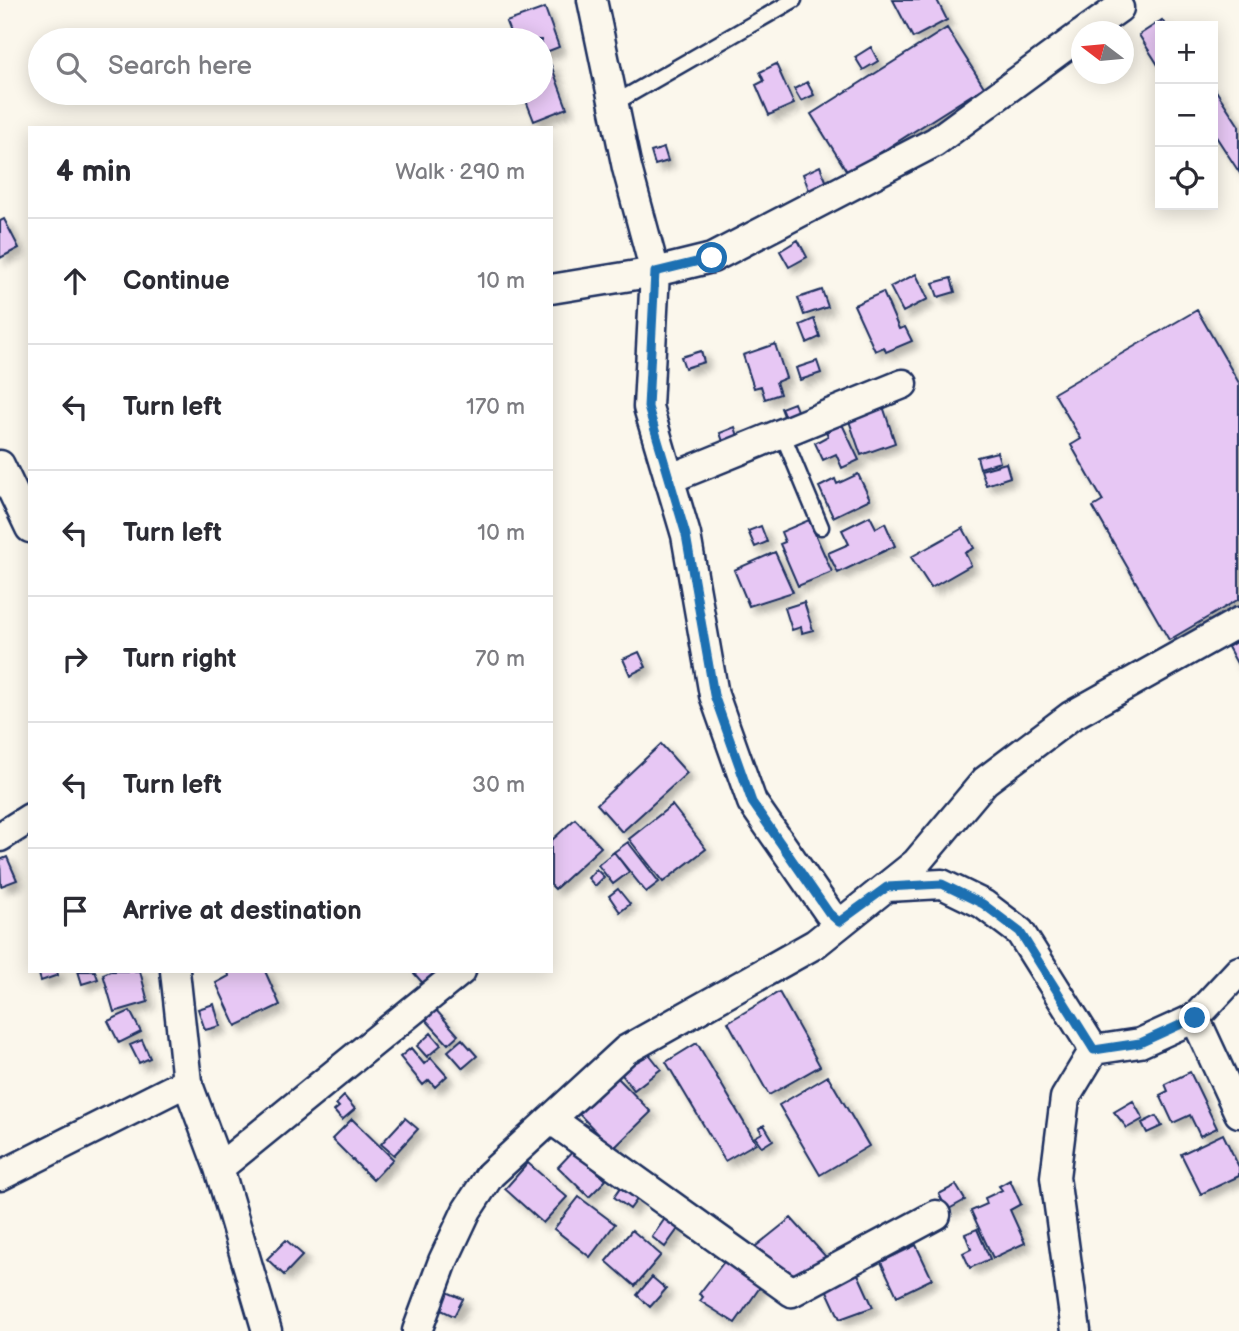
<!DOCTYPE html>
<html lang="en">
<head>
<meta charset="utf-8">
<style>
	:root { --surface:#fff; --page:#f7f7f7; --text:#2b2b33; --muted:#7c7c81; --line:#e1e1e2 }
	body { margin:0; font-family:"Balsamiq Sans",sans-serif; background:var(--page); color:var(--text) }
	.controls { position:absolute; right:21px; top:21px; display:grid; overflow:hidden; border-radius:0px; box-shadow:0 4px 18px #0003 }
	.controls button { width:63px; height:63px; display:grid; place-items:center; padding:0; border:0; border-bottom:2px solid var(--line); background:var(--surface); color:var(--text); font:35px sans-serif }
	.compass { position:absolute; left:1071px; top:21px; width:63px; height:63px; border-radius:50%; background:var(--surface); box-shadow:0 4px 18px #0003; rotate:286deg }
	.stop { position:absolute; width:21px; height:21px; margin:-16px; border:5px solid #1f6fb2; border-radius:50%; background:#fff }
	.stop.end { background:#1f6fb2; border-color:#fff; box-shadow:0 2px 7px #0008 }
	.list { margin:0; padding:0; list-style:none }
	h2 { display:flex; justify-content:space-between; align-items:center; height:91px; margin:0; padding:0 28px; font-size:30px }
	h2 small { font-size:23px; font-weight:400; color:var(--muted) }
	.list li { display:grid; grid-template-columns:46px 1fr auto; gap:21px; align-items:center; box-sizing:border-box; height:126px; padding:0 28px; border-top:2px solid var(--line) }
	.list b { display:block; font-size:26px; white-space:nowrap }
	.list em { font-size:23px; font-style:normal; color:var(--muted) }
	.icon { flex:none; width:38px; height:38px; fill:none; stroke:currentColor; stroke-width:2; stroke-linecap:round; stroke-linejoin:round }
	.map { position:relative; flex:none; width:1239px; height:1331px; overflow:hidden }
	.search { position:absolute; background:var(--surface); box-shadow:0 4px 18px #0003; left:28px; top:28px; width:525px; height:77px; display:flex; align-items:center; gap:18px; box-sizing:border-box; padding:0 24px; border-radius:38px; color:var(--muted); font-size:26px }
	.panel { position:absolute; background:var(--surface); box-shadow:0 4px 18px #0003; left:28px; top:126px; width:525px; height:847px; border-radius:0px }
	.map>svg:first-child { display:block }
</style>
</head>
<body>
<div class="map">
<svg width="1239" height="1331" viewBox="0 0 1239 1331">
	<defs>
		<filter id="shadow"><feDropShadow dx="6" dy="6" stdDeviation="3.5" flood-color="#0004"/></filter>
	</defs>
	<rect width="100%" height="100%" fill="#fbf7ec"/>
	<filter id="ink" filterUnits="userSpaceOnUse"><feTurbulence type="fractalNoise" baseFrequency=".0143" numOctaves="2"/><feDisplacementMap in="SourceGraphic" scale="14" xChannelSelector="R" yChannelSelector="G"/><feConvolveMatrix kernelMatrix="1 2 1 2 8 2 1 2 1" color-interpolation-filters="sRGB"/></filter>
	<g filter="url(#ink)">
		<path fill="#e7c7f4" stroke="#1b2f5e" stroke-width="2" filter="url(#shadow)" d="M893 0H937L947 20 913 38Z
			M545 8 559 47 541 54V40H513L506 22Z
			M1162 20 1166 26H1160V68L1139 35Z
			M947 28 984 87 848 173 811 114Z
			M871 47 878 61 863 70 855 57Z
			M776 64 794 104 769 115 756 85 764 81 760 72Z
			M551 65 567 108 534 121 523 93H541V69Z
			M807 82 814 95 801 101 794 89Z
			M1213 86 1239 126V172L1213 132Z
			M664 148 668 161 655 165 651 152Z
			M820 166 827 183 809 190 803 174Z
			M4 219 19 248 0 258V221Z
			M798 240 807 257 789 267 780 251Z
			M916 274 928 299 903 312 890 287Z
			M951 278 955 292 938 297 933 283Z
			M822 290 828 307 804 315 798 298Z
			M883 292 899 329 905 327 912 341 886 352 884 347 875 351 854 305Z
			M1197 310 1239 383V599L1169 640 1093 507 1103 501 1071 445 1081 439 1054 393Z
			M814 319 820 337 807 343 800 325Z
			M775 344 786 378 776 382 780 394 765 399 761 386 754 388 743 355Z
			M701 351 704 362 685 368 681 357Z
			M817 361 821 373 800 380 796 368Z
			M794 403 799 416 786 421 781 408Z
			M883 406 895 443 861 455 848 418Z
			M842 424 859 460 842 468 836 454 823 460 815 443 828 436 826 431Z
			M735 427 740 442 725 447 720 433Z
			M997 452 1000 462 980 468 977 457Z
			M1006 463 1010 477 986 485 981 470Z
			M858 474 870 499 833 517 819 487 835 479 837 484Z
			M870 516 876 528 885 523 895 546 838 573 828 553 849 544 842 530Z
			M809 520 832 572 798 586 780 544 785 542 781 532Z
			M761 526 767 542 755 547 748 531Z
			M963 528 974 548 965 553 971 565 931 588 911 557Z
			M775 552 793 592 749 606 734 570Z
			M804 602 813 630 802 633 801 627 792 630 785 608Z
			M1239 640V667L1228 647Z
			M639 652 646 667 630 675 623 659Z
			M661 744 687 773 622 832 597 804Z
			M672 805 706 849 663 882 629 839Z
			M575 819 601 847 555 889 551 885V841Z
			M628 842 659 882 646 892 614 852Z
			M614 852 629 872 613 884 598 865Z
			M7 857 17 880 1 886 0 860Z
			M596 869 604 877 595 886 588 878Z
			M618 889 630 904 620 912 609 896Z
			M38 971H57L58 975 41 981Z
			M78 971H95L98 979 82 984Z
			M110 971H140L148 1002 114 1012 103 974Z
			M265 971 280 1005 236 1026 216 983 229 976 228 971Z
			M412 971H448L428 989Z
			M779 992 820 1066 769 1095 728 1022Z
			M214 1004 220 1026 205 1030 198 1009Z
			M436 1010 458 1035 448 1044 426 1020Z
			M130 1011 141 1032 119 1043 108 1021Z
			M431 1033 441 1045 427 1057 417 1046Z
			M462 1039 477 1056 463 1068 448 1051Z
			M142 1040 150 1058 139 1063 130 1045Z
			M697 1043 756 1143 725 1161 666 1062Z
			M411 1048 424 1064 431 1058 447 1076 435 1087 429 1080 423 1085 400 1057Z
			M646 1050 661 1069 634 1090 619 1071Z
			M1190 1072 1217 1128 1200 1136 1190 1115 1173 1123 1160 1095 1168 1091 1165 1084Z
			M616 1076 651 1112 613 1149 578 1113Z
			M828 1076 869 1146 820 1175 779 1105Z
			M344 1096 355 1109 342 1120 334 1111 339 1107 336 1104Z
			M1133 1101 1143 1119 1127 1128 1114 1112Z
			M1156 1116 1162 1126 1147 1133 1142 1123Z
			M405 1118 418 1129 394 1155 381 1144Z
			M352 1119 393 1159 373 1180 332 1139Z
			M764 1125 773 1140 762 1147 755 1137 762 1133 759 1128Z
			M1223 1134 1239 1167V1176L1201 1194 1181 1154Z
			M574 1150 594 1161 590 1165 606 1180 589 1197 558 1167Z
			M528 1163 567 1197 543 1223 505 1189Z
			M1010 1180 1021 1204 1010 1210 1025 1243 993 1258 971 1211 987 1204 985 1198 1002 1190 999 1186Z
			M956 1185 965 1200 947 1210 939 1194Z
			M621 1187 638 1198 630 1209 614 1197Z
			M579 1197 615 1224 590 1257 554 1229Z
			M666 1217 680 1226 665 1247 652 1237Z
			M791 1218 827 1258 789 1286 746 1254Z
			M977 1229 990 1259 970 1268 963 1253 971 1249 965 1234Z
			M632 1230 661 1255 635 1286 606 1261Z
			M286 1240 303 1255 284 1275 267 1259Z
			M916 1245 932 1279 897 1296 881 1262Z
			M730 1254 765 1280 735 1323 700 1301 703 1297 699 1294Z
			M858 1274 873 1307 840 1319 826 1289Z
			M652 1277 666 1289 650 1307 637 1295Z
			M447 1292 463 1299 454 1316 439 1309Z"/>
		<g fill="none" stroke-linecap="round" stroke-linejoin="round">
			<defs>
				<path id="lane" d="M613 104 794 0
					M782 433 821 527"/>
				<path id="street" d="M592 0 627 168 655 272 648 407 686 535 714 695 752 802 829 913 839 922
					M1085 32 1119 8
					M551 289 655 272 712 258 935 142 1082 34
					M0 465 30 528
					M669 479 903 384
					M0 837 30 818
					M887 887 942 884 983 904 1020 932 1094 1050 1140 1043 1195 1018 1239 971
					M175 971 187 1082 219 1168 267 1331
					M1195 1018 1239 1113
					M552 1120 792 1292 936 1215
					M219 1168 461 971
					M0 1176 187 1082
					M417 1331 443 1261 467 1210 490 1175 626 1050 815 944 916 863 985 781 1071 716 1239 622
					M1076 1331 1055 1177 1065 1098 1094 1050"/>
			</defs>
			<use href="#lane" stroke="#1b2f5e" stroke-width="19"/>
			<use href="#street" stroke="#1b2f5e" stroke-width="33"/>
			<use href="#lane" stroke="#fbf7ec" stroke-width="14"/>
			<use href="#street" stroke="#fbf7ec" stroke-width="28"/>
		</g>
	</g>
	<g fill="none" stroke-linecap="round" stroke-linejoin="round" filter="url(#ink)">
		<path stroke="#1f6fb2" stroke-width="9" d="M712 258 655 272 648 407 686 535 714 695 752 802 829 913 839 922 887 887 942 884 983 904 1020 932 1094 1050 1140 1043 1195 1018"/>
	</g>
</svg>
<div class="controls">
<button>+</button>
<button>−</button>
<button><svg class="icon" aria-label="locate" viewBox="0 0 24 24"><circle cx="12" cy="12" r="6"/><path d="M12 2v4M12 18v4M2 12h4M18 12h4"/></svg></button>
</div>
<svg class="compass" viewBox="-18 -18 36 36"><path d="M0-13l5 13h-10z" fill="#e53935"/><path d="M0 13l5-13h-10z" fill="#7c7c81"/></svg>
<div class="stop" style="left:712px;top:258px"></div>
<div class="stop end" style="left:1195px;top:1018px"></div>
<div class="search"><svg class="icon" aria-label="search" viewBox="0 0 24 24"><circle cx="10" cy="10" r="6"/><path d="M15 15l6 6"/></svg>Search here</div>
<section class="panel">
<h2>4 min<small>Walk · 290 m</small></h2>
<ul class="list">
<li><svg class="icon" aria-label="ahead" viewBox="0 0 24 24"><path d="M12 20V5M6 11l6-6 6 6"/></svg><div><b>Continue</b></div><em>10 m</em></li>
<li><svg class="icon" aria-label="left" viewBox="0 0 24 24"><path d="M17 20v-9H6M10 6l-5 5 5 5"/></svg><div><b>Turn left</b></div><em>170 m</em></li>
<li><svg class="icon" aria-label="left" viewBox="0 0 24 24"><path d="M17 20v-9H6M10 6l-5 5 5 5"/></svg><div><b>Turn left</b></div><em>10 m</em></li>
<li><svg class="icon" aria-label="right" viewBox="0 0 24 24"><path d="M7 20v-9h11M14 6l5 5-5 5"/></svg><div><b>Turn right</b></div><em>70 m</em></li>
<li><svg class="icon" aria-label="left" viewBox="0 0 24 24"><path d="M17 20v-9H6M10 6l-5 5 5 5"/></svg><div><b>Turn left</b></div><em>30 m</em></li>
<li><svg class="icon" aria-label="arrive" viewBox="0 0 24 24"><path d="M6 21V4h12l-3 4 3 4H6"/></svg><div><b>Arrive at destination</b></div></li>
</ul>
</section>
</div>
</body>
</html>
